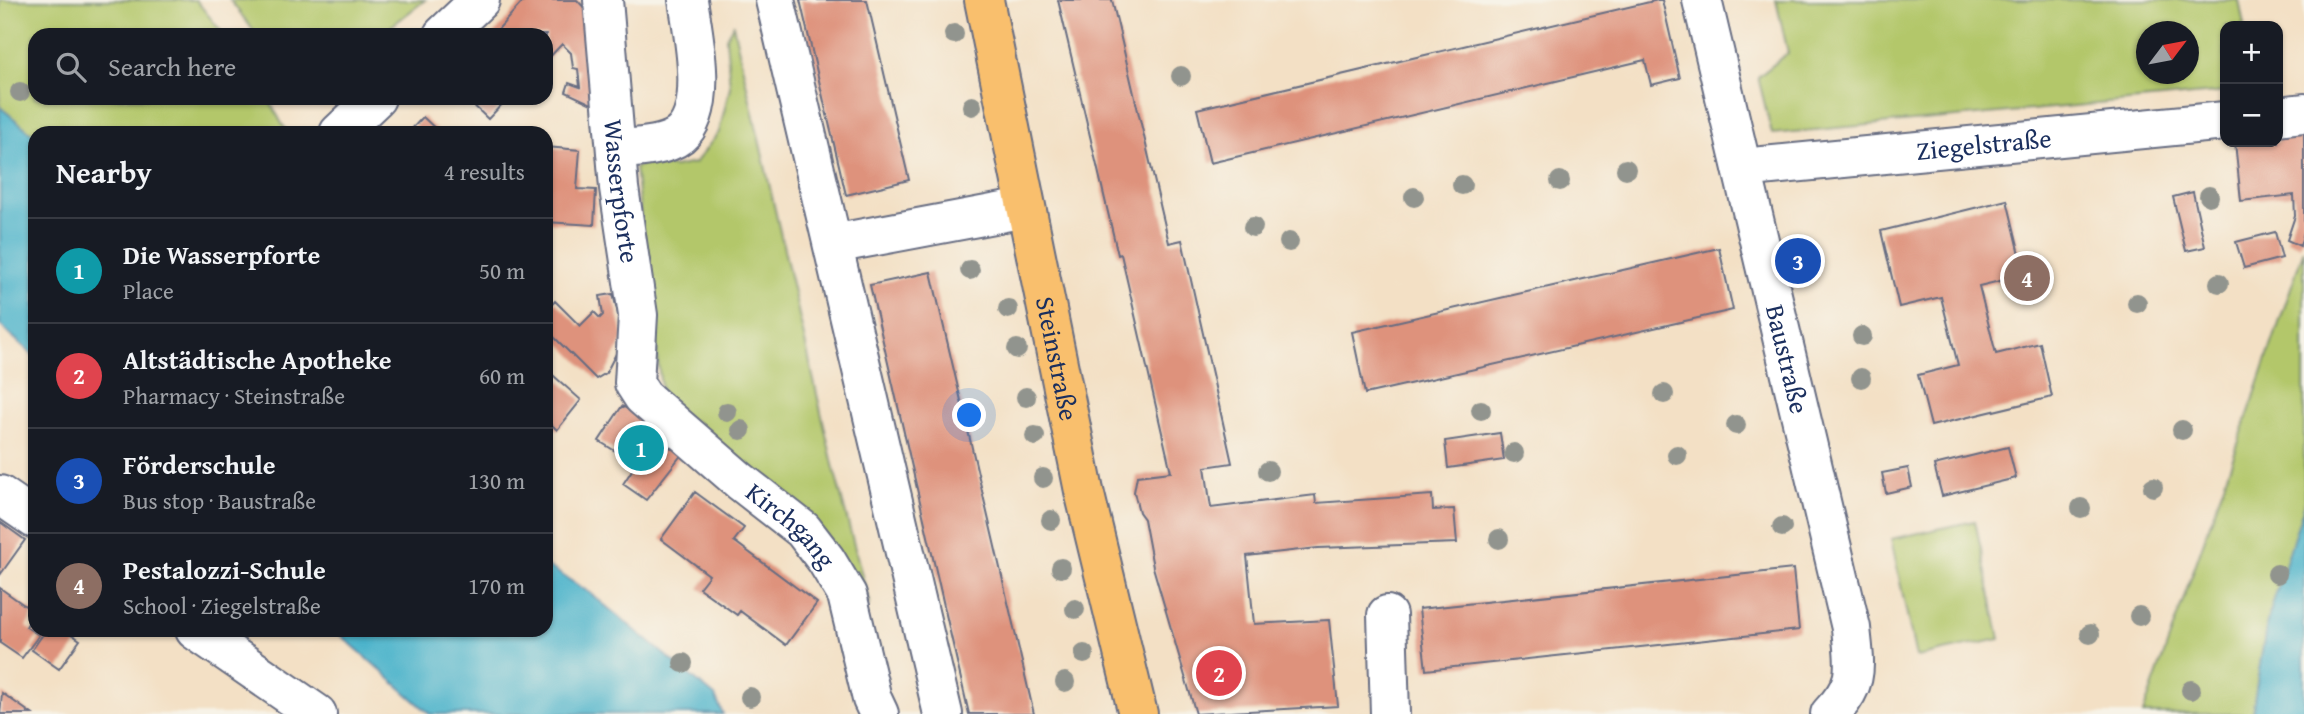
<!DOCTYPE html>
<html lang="en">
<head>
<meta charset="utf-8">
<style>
	:root { --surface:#171b24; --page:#20242c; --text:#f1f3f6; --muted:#9ea1a6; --line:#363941; --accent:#d1495b }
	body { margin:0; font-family:"Gentium Book Plus",serif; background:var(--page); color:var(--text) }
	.controls { position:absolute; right:21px; top:21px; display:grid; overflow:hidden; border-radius:14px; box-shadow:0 2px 5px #0004 }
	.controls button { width:63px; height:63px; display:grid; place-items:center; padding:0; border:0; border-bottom:2px solid var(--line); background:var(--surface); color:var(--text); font:35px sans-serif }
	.compass { position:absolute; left:2136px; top:21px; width:63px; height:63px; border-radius:50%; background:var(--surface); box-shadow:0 2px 5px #0004; rotate:58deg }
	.you { position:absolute; left:970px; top:416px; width:24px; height:24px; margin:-18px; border:5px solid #fff; border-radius:50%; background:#1a73e8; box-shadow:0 0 0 10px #1a73e833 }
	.badge { display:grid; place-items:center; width:46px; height:46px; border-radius:50%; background:var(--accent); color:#fff; font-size:23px; font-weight:700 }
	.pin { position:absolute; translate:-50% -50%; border:4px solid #fff; box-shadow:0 2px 7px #0006 }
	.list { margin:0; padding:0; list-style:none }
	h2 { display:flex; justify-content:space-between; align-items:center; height:91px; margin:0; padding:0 28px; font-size:30px }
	h2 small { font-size:23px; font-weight:400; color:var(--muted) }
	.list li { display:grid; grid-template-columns:46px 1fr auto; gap:21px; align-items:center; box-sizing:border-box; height:105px; padding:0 28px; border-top:2px solid var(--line) }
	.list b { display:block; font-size:26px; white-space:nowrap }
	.list p { margin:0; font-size:23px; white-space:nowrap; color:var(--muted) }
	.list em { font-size:23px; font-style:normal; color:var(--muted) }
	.icon { flex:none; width:38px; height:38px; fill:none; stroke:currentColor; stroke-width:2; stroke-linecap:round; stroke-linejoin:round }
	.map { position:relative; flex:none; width:2304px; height:714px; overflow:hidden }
	.search { position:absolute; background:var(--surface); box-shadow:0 2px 5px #0004; left:28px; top:28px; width:525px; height:77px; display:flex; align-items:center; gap:18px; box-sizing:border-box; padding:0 24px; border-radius:21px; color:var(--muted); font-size:26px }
	.panel { position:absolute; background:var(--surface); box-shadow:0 2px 5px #0004; left:28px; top:126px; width:525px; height:511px; border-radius:21px }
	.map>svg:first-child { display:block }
</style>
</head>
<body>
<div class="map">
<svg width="2304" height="714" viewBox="0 0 2304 714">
	<rect width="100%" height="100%" fill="#f7f3e8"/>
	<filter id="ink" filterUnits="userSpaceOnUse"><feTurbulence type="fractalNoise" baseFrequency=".0143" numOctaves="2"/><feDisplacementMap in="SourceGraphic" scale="14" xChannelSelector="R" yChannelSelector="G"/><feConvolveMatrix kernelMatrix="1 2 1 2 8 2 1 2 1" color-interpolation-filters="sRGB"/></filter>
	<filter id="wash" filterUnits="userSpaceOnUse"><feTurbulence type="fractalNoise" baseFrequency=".00686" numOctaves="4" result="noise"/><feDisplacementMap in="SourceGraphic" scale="28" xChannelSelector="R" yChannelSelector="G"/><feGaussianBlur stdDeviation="1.57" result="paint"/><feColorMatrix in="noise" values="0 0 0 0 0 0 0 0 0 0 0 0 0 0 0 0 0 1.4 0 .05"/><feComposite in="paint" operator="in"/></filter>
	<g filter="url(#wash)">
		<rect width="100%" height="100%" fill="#f3e0c5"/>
		<path fill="#b3c76b" stroke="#677b64" stroke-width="2" fill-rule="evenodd" d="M0 0H196L224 35H35V98H266C277 109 278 122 289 133H35V136L0 107Z
			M230 0H425L380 35H257Z
			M1776 0H2239L2244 26H2225V92L1772 134 1758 77 1788 53ZM2146 32H2188V74H2146Z
			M733 25 834 469 870 606 827 536 662 396 635 168 645 163 674 167 695 163 719 132 730 87 726 38Z
			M2304 249V506L2267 622 2252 714H2143L2245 424Z
			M1975 521 2000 639 1916 657 1891 539Z"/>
		<path fill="#4cb3cb" stroke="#347194" stroke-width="2" d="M0 107 35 136V357L0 325Z
			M2304 506V714H2252L2267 622Z
			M546 565 590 593 715 696 723 714H430L335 630H546Z"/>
		<g id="blocks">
			<path fill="#de927c" d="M524 0H577L588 12 598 107 566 92 569 83 580 87 578 69 573 68 571 53 562 44 546 61V35H493Z
				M800 0H867L909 180 846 195Z
				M1058 0H1112L1169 243 1182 240 1232 463 1205 467 1211 508 1315 495 1316 503 1432 495 1433 510 1454 509 1457 543 1318 548 1247 556 1254 624 1329 620 1338 706 1196 714 1153 567 1144 519 1139 512 1134 492 1137 476 1171 472 1121 254 1118 255Z
				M1658 0H1662L1680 78 1651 85 1645 60 1210 163 1197 109Z
				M466 98H508L488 119Z
				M423 117 440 133H408Z
				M2304 129V232L2300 246 2287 240 2295 216 2294 195 2241 201 2235 142H2278V132Z
				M546 147 580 150 577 189 596 190 594 225 546 222Z
				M2193 192 2205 247 2186 251 2173 197Z
				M2007 200 2025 275 1979 286 1996 354 2040 343 2052 397 1931 426 1918 375 1958 365 1941 297 1899 307 1881 231Z
				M2275 232 2282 258 2244 268 2236 242Z
				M1719 248 1733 310 1365 394 1352 332Z
				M931 272 1034 714H969L870 285Z
				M613 294 624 338 606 373 596 379 546 329V311L555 301 580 326 594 312 600 318 603 315 600 296Z
				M546 369 581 400 557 430 546 419Z
				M622 406 658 428 653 437 682 454 646 500 623 484 636 464 599 441Z
				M1500 433 1504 460 1448 468 1445 441Z
				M2008 447 2016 478 1942 496 1934 465Z
				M1908 468 1912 487 1886 493 1882 473Z
				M695 492 744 528 734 541 817 603 786 645 740 611 737 615 699 588 709 575 661 539Z
				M0 522 25 540 0 575Z
				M1793 569 1799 630 1426 670 1419 609Z
				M0 588 34 612 26 627 39 635 22 658 0 643Z
				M46 630H65L80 640 59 669 32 650Z
				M2 693 32 714H0Z"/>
		</g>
	</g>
	<g filter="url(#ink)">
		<use href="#blocks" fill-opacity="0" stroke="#676d82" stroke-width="2"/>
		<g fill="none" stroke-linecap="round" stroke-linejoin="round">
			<defs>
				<g id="minor">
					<path id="s1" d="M603 0 619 188 638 315 634 383 643 397 740 481 803 530 826 560 847 595 872 699 879 714"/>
					<path d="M775 0 943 714"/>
					<path id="s2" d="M1702 0 1851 628C1855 668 1860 683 1830 714"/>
					<path d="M443 35 480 0"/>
					<path d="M2278 116 2304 113"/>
					<path d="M339 133 376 98"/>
					<path d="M618 149C636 148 665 147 680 135 710 110 693 34 688 0"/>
					<path id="s3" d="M1742 168 2225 121"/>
					<path d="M833 244 1025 208"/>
					<path d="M0 495 35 519"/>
					<path d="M1387 615 1390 714"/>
					<path d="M195 630 317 714"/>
				</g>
				<g id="major">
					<path id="s4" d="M984 0 1084 491 1138 714"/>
				</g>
			</defs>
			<use href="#minor" stroke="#676d82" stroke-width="42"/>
			<use href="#major" stroke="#676d82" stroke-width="42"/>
			<use href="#minor" stroke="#fff" stroke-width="38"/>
			<use href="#major" stroke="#f9bf6d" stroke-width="38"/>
		</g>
		<g fill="#91948e">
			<circle cx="954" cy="34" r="10"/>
			<circle cx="1181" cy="76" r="10"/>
			<circle cx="20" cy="92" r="10"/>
			<circle cx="972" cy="106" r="10"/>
			<circle cx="1626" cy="169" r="10"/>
			<circle cx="1560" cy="181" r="10"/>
			<circle cx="1462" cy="185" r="10"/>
			<circle cx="2209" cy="196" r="10"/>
			<circle cx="1414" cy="197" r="10"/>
			<circle cx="1253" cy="227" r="10"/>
			<circle cx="1289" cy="242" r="10"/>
			<circle cx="970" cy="270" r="10"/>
			<circle cx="2219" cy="283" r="10"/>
			<circle cx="2137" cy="303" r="10"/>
			<circle cx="1008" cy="309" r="10"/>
			<circle cx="1862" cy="336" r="10"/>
			<circle cx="1017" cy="349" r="10"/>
			<circle cx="1861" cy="378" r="10"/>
			<circle cx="1664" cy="394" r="10"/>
			<circle cx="1026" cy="397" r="10"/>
			<circle cx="1481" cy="410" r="10"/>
			<circle cx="727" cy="412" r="10"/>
			<circle cx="1736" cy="425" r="10"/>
			<circle cx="741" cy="430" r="10"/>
			<circle cx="2182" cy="430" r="10"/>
			<circle cx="1035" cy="436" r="10"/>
			<circle cx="1514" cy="453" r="10"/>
			<circle cx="1677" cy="455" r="10"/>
			<circle cx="1268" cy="471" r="10"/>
			<circle cx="1043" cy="478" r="10"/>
			<circle cx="2153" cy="487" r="10"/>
			<circle cx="2081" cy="508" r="10"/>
			<circle cx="1051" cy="520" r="10"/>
			<circle cx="1782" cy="527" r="10"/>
			<circle cx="1499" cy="539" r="10"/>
			<circle cx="1061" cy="568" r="10"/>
			<circle cx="2277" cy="574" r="10"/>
			<circle cx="1075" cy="609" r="10"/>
			<circle cx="2139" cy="616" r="10"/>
			<circle cx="2090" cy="634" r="10"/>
			<circle cx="1084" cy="654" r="10"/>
			<circle cx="683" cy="663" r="10"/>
			<circle cx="1065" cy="682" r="10"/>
			<circle cx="2191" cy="690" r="10"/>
			<circle cx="750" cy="697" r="10"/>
		</g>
	</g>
	<g text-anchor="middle" stroke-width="5" stroke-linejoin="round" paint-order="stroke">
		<g font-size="26" fill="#1b2f5e" stroke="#f7f3e8">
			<text dy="9" stroke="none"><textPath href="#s3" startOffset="243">Ziegelstraße</textPath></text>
			<text dy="9" stroke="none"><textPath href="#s1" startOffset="192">Wasserpforte</textPath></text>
			<text dy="9" stroke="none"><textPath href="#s4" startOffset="366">Steinstraße</textPath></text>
			<text dy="9" stroke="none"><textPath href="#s2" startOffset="369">Baustraße</textPath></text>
			<text dy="9" stroke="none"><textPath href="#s1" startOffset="598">Kirchgang</textPath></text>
		</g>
	</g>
</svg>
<div class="controls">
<button>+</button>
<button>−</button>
</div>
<svg class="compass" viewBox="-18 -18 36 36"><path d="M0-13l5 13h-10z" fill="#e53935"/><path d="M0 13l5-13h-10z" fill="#9ea1a6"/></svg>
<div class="you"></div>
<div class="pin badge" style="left:641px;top:448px;background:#0f9aa8">1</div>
<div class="pin badge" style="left:1219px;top:673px;background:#e0444e">2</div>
<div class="pin badge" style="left:1798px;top:261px;background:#1a4fb4">3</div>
<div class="pin badge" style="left:2027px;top:278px;background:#8d6e63">4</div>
<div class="search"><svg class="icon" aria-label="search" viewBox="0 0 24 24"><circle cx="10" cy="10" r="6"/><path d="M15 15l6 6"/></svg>Search here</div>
<section class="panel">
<h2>Nearby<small>4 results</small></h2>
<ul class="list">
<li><span class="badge" style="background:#0f9aa8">1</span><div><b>Die Wasserpforte</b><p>Place</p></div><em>50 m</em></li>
<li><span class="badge" style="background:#e0444e">2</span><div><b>Altstädtische Apotheke</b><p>Pharmacy · Steinstraße</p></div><em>60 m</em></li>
<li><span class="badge" style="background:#1a4fb4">3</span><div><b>Förderschule</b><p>Bus stop · Baustraße</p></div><em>130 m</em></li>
<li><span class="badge" style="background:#8d6e63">4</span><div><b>Pestalozzi-Schule</b><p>School · Ziegelstraße</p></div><em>170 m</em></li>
</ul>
</section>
</div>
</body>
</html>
